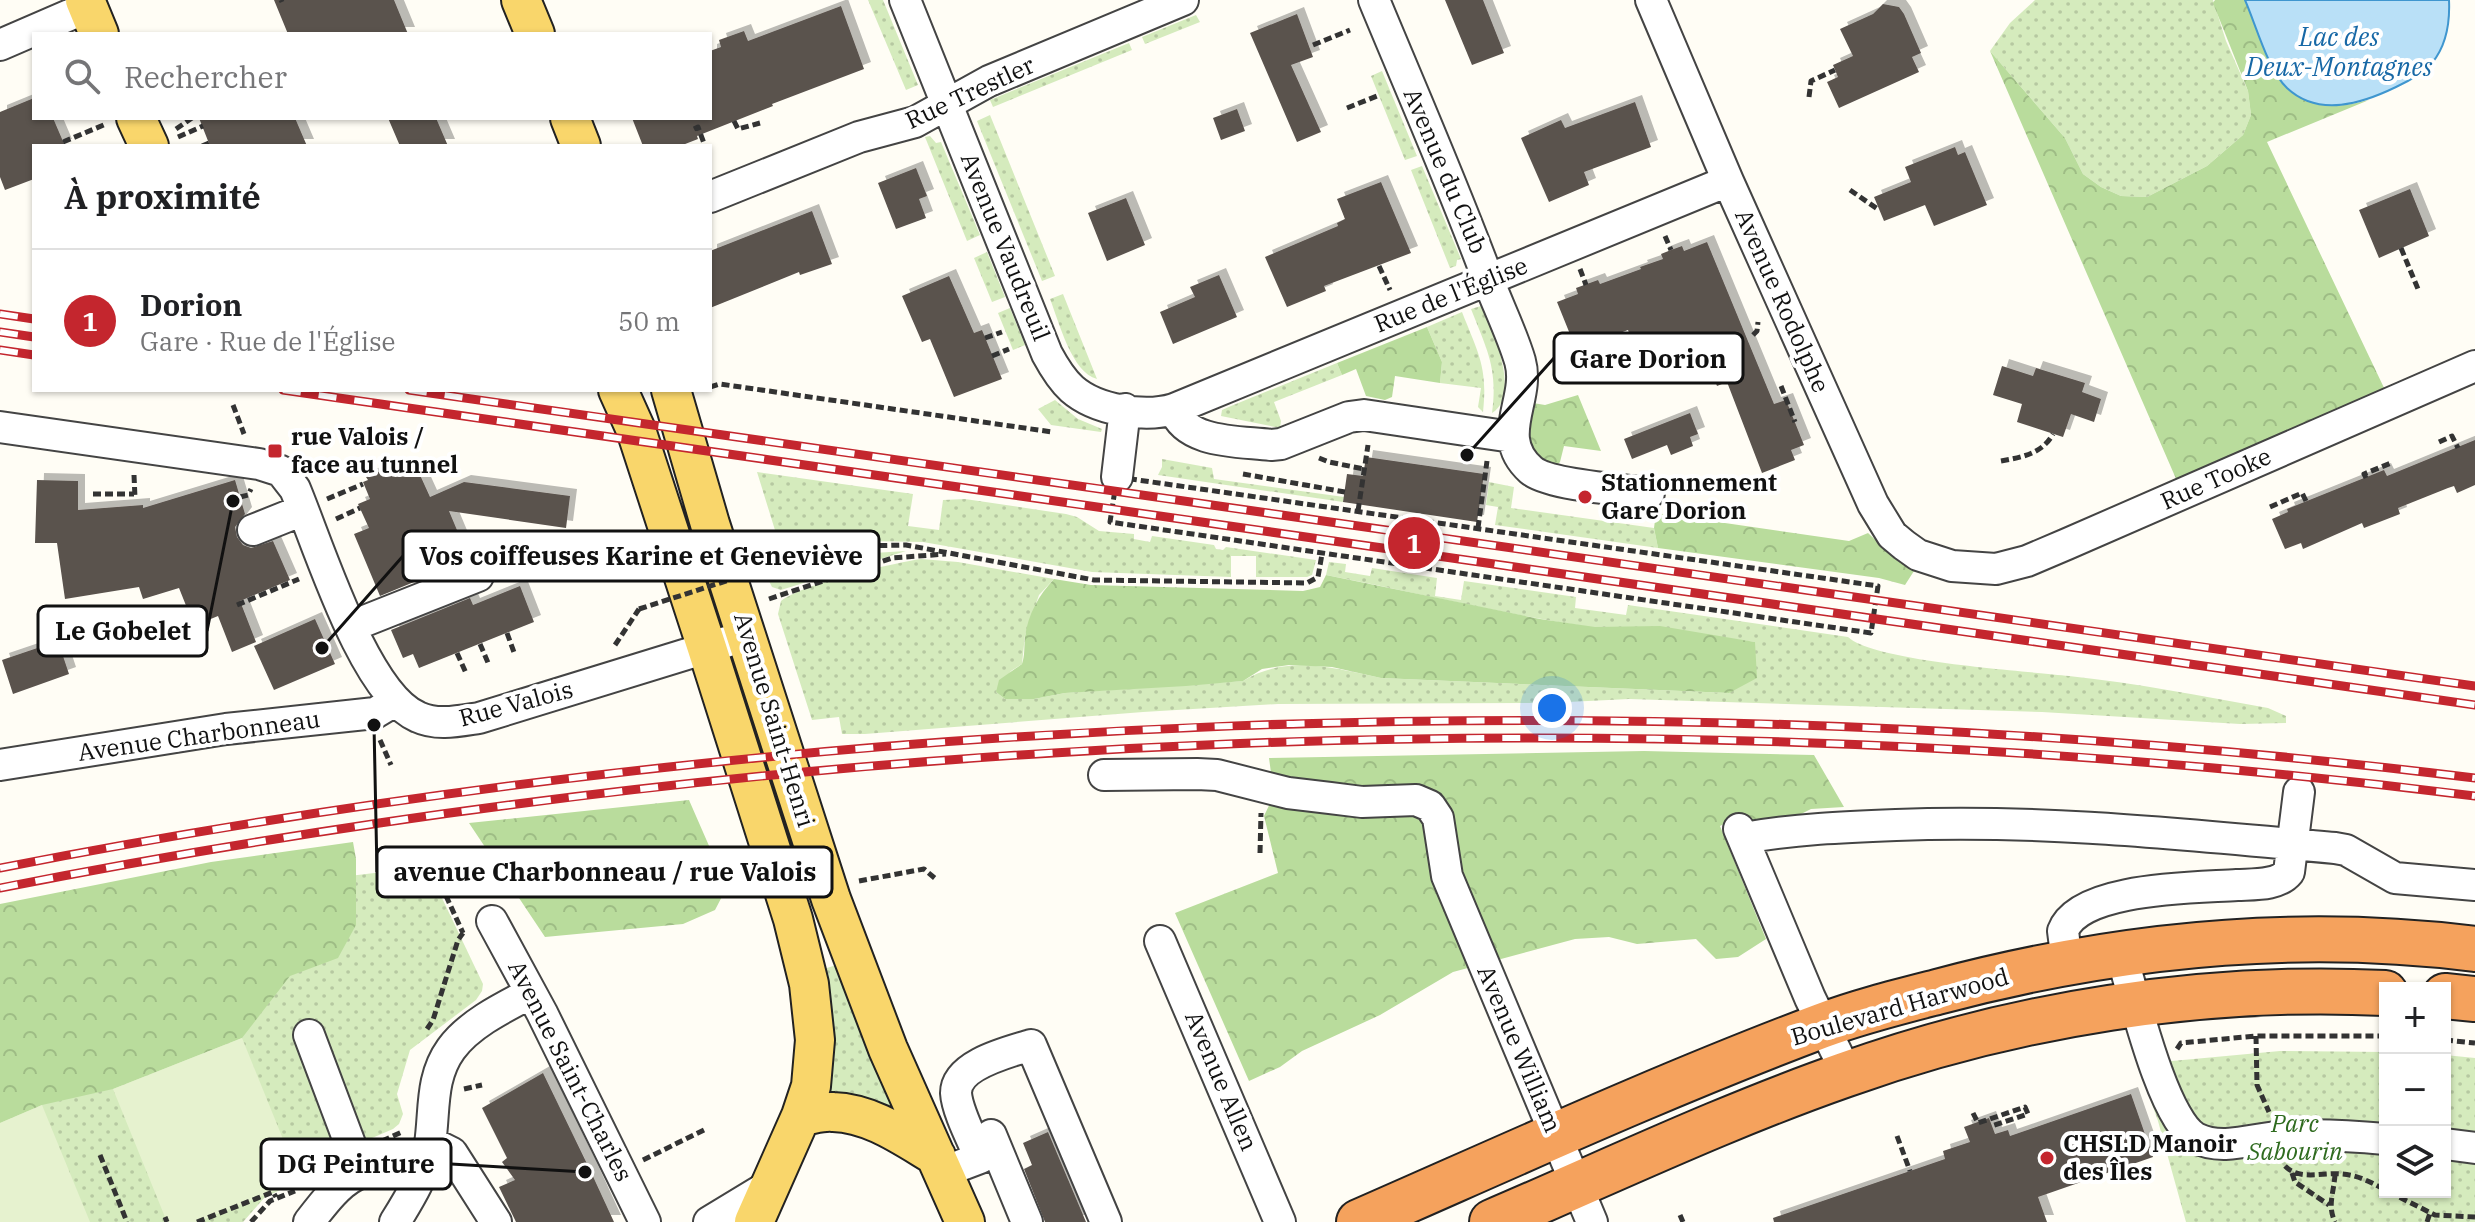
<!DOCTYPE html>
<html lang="fr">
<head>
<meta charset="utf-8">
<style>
	:root { --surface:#fff; --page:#f6f6f6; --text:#202124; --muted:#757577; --line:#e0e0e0; --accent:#c4262e }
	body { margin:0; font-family:"IBM Plex Serif",serif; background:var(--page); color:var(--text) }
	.controls { position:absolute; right:24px; bottom:24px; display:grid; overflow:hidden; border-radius:0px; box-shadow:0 2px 6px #0004 }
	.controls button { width:72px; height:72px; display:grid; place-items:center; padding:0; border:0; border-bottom:2px solid var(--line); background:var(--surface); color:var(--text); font:40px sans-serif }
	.you { position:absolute; left:1552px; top:708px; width:28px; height:28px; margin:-20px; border:6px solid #fff; border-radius:50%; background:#1a73e8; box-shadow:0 0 0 12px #1a73e833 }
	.badge { display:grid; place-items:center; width:52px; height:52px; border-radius:50%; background:var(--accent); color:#fff; font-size:26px; font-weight:700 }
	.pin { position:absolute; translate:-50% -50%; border:4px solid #fff; box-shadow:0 2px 8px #0006 }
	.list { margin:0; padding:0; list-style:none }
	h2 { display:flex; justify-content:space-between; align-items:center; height:104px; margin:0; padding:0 32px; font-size:34px }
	h2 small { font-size:26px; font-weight:400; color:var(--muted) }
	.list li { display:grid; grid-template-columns:52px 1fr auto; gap:24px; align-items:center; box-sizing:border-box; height:144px; padding:0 32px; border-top:2px solid var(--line) }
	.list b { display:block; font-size:30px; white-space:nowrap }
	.list p { margin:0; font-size:26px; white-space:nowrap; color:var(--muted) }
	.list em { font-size:26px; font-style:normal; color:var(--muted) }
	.icon { flex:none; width:44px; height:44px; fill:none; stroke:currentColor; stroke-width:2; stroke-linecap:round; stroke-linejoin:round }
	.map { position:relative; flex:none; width:2475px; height:1222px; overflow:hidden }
	.search { position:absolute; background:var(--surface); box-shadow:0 2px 6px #0004; left:32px; top:32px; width:680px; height:88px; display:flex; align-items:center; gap:20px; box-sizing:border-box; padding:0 28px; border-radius:0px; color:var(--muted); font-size:30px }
	.panel { position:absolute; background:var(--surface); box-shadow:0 2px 6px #0004; left:32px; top:144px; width:680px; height:248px; border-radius:0px }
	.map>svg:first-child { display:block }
</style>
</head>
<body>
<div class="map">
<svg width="2475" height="1222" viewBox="0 0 2475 1222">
	<defs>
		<pattern id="grass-dots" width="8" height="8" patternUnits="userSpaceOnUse" patternTransform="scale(2)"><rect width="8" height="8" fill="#d5ebbd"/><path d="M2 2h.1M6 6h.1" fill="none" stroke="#b6c8a1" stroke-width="1.8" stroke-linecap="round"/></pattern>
		<pattern id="forest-crowns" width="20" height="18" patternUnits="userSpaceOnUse" patternTransform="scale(2)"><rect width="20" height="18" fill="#b9dc9c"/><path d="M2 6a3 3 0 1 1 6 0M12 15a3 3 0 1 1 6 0" fill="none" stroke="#9ebc85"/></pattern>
		<filter id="shadow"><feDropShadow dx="7" dy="-7" stdDeviation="0" flood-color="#0004"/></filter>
	</defs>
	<rect width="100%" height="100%" fill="#fffdf5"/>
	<path fill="url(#grass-dots)" d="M868 0H883L918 85 906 90Z
		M2035 0H2213L2226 41 2248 91 2251 115 2243 135 2207 166 2147 197 2121 196 2101 187 2083 174 2065 138 1990 51 2010 23Z
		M1196 15 1200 22 1145 44 1142 37Z
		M1129 43 1132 50 993 107 990 100Z
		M1382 71 1417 156 1405 160 1371 76Z
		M990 115 1055 276 1042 281 977 121Z
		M930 136 936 143 941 142 980 235 967 241 925 137Z
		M1422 166 1461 259 1457 260 1456 266 1450 268 1411 170Z
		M987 252 1005 297 992 302 974 258Z
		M1063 294 1097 379C1072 373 1059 322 1050 299Z
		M1481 306 1485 309C1493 333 1521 395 1492 413 1498 368 1487 350 1471 309Z
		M1010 308 1025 345 1013 350 998 313Z
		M1462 312C1478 353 1488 367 1483 412L1478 407 1481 388 1440 383 1442 362 1427 327Z
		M1337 363 1342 375 1274 402 1281 421 1280 428 1221 416 1222 410 1231 406Z
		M1055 400 1078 419 1102 429 1101 432 1051 425 1038 409Z
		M1162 459 1212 468 1214 479 1344 497 1343 502 1158 475 1162 467Z
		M757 472 913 494 908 526 939 530 943 500 965 499 1066 514 1077 517 1099 531 1134 534V539L1150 542 1152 536 1214 545 1216 549 1223 550 1226 547 1316 560 1312 575 1307 577H1256V556H1231V577L1092 572 923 542 867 541 824 545 783 556Z
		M1489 482 1514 487 1511 508 1654 528 1658 548 1495 525 1498 507 1486 505Z
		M906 551 781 590 772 587 765 573 825 556Z
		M921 559 958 562 1054 579 1039 595 1025 635 1022 664 1011 671 996 692 1005 699H1034L1065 693 1243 681C1286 654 1334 668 1381 678L1729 693 1755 642C1700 634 1645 634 1590 627 1502 614 1414 592 1326 575L1329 562 1346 564 1345 572 1370 576 1372 568 1437 578 1435 596 1461 600 1464 581 1576 597 1575 608 1626 615 1628 605 1848 637C1875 662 2027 671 2069 676 2136 683 2202 696 2268 708L2286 716V723L2240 724 2042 712 1629 699 1547 703 1278 704 1143 712 865 734H842L839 717 812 720 778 614 781 601C805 583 889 564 921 559Z
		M421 854 483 984 482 991 476 1000 410 1050 397 1094 403 1114 399 1124 393 1129 321 1160 309 1169 300 1181 265 1197 243 1222H0V945L349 876 408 869Z
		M836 965 894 1107 886 1114 829 1094 832 1016 824 969Z
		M2132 1047 2172 1061 2280 1051 2385 1052V1192H2445V1055L2475 1058V1222H2186L2158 1121Z"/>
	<path fill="url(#forest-crowns)" d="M2215 0H2245C2264 47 2275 104 2337 105 2347 106 2359 102 2369 100L2267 142 2386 392 2177 481 1990 51 2065 138 2083 174 2101 187 2121 196 2147 197 2207 166 2243 135 2251 115 2248 91 2213 3Z
		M1427 327 1442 362 1440 383 1395 376 1392 397 1385 400 1366 396 1356 369 1342 375 1337 363Z
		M1578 395 1601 451 1564 446 1560 462 1556 466H1543L1529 445 1533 403 1545 405Z
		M1656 513 1849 541 1868 533 1898 561 1914 571 1905 585 1879 578 1658 548 1654 528Z
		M1326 575 1540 619 1595 627 1660 626 1755 642 1757 678 1729 693 1381 678 1332 667 1289 665 1262 669 1243 681 1186 686 1065 693 1034 699H1005L996 692 999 680 1022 664C1025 655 1024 647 1025 637 1028 614 1039 595 1054 579L1091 585 1303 591 1320 587Z
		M1644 751 1814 755 1844 807 1811 809 1791 819 1758 824 1735 818 1720 826 1766 939 1738 957 1716 959 1696 939 1637 944 1609 937 1575 939 1453 972 1380 1015 1302 1051 1280 1067 1249 1081 1175 913 1278 873 1264 816 1274 795 1269 758Z
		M689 800 727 887 715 910 683 924 545 937 469 823Z
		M353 842 356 859V925L338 958 290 976 242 1038 113 1089 42 1105 0 1123V904L211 862Z"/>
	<path fill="#e6f2cf" d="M242 1038 300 1181 197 1222H167L113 1089Z
		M42 1105 90 1222H0V1123Z"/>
	<path fill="#b9e0f7" stroke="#3f96cf" stroke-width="2" d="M2245 0H2449C2450 22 2446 46 2432 63 2422 74 2409 81 2396 87 2363 103 2319 118 2287 88 2268 70 2256 25 2245 0Z"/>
	<path fill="#5a524d" filter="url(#shadow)" d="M274 0H394L408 34H288Z
		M1445 0H1483L1504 53 1472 65Z
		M1883 4 1899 7 1904 14 1921 53 1912 57 1919 72 1839 108 1827 82 1838 77 1833 65 1853 56 1840 29 1873 14Z
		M841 6 864 69 772 104 773 106 697 136 698 139 680 146H643L632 118H710V51L721 47 719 40 744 31 748 41Z
		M1297 14 1313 57 1291 65 1321 132 1297 142 1250 33Z
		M34 98V118H53L65 146H34V179L5 190 0 177V112Z
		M1635 102 1651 147 1584 172 1589 185 1549 202 1521 138 1561 120 1565 128Z
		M1237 109 1245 131 1221 140 1213 118Z
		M199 118H295L307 146H210Z
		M388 118H436L448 146H400Z
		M1955 147 1958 155 1965 152 1987 205 1934 226 1925 205 1884 221 1874 197 1911 182 1905 167Z
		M916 168 927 196 919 199 926 218 896 229 878 183Z
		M1381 182 1411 253 1324 286 1326 291 1287 307 1265 257 1338 226 1337 223 1345 219 1337 199Z
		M2410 189 2429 236 2379 258 2359 210Z
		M1126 198 1145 245 1107 261 1088 213Z
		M812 211 832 264 800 275 799 272 710 308V251Z
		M1707 242 1774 404 1786 400 1804 445 1791 450 1795 460 1762 473 1727 382 1717 386 1704 353 1645 376 1628 330 1576 349 1557 302 1578 294 1576 288 1598 280 1600 284 1641 269 1640 267 1663 259 1661 254 1671 250 1682 246 1684 251Z
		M1219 275 1237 317 1173 344 1160 312 1195 297 1190 287Z
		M949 276 974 333 982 330 1002 379 954 397 930 339 922 342 902 296Z
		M2002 366 2033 376 2036 368 2085 383 2082 392 2101 399 2094 422 2071 414 2063 437 2017 422 2022 404 1993 395Z
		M1690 413 1698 434 1690 437 1693 446 1671 455 1667 445 1632 459 1624 439Z
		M2475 440V485L2457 493 2454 486 2448 488 2398 508 2400 514 2364 528 2362 523 2303 549 2301 543 2285 549 2272 519 2288 512 2287 509 2384 470 2387 476Z
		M1366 457 1484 474 1477 522 1343 502 1347 474 1363 476Z
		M410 464 416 477 420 475 430 497 464 482 570 496 566 528 449 511 462 542 406 566 414 582 380 596 354 534 369 528 358 504 370 499 363 482 368 480 366 477 389 468 391 472Z
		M37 480 78 481V510L143 505V508L235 480 245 514 235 527 237 537 243 545 251 548 273 541 290 580 240 601 256 642 232 652 218 616 201 623 193 605 187 608 179 588 143 599 139 587 65 599 57 543H35Z
		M520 586 534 622 419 668 413 654 403 658 391 630 470 598 473 605Z
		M315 619 335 664 274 690 254 646Z
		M58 641 69 674 13 694 2 660Z
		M543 1073 590 1170 614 1222H516L499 1187 515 1180 502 1162 507 1158 482 1108Z
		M2131 1094 2153 1157 2038 1197 2047 1222H1774L1773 1218 1945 1159 1943 1151 1970 1142 1964 1127 1989 1118 1995 1134 2008 1130 2010 1136Z
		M1048 1132 1086 1222H1045L1024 1169 1032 1165 1023 1143Z"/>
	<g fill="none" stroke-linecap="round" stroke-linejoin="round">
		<defs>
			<path id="minor" d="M905 0 1047 354C1054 367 1061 379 1072 389 1096 410 1144 418 1174 409L1728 181
				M1374 0C1413 94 1454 187 1489 282 1499 308 1512 334 1520 361 1531 400 1493 436 1531 470 1548 485 1624 490 1649 493
				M1651 0 1728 181 1873 504 1892 535 1904 545 1918 555 1952 566 1996 569 2027 561 2067 544 2475 366
				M0 45 88 7
				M710 197 859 137 915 122 989 81 1183 0
				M1174 409C1186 444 1239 441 1271 445L1281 444 1349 417 1364 415 1512 437
				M0 427 259 464 281 471 295 489C318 544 364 694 418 717 437 726 459 721 479 718L726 642
				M1117 477 1125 409
				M253 530 303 510
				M352 626 478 576
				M0 765 226 729 375 713 395 701
				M1104 775 1197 774 1217 775 1288 793 1330 798 1362 802 1416 800 1430 806 1438 818 1447 876 1592 1222
				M1739 829 1810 998 1847 1074
				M1744 838C1794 829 1844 827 1896 825 2043 819 2189 835 2335 848L2346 850 2395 878 2475 885
				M492 921 542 1013 645 1222
				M1160 941 1280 1222
				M2121 953C2133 992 2163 1121 2196 1138 2223 1152 2258 1137 2287 1136 2319 1134 2353 1136 2385 1139
				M2067 963 2063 931C2079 887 2196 888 2237 885 2253 884 2278 886 2289 872L2299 792
				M309 1035 361 1173
				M991 1135 1027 1222
				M430 1142 452 1153 496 1222
				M2445 1144 2475 1148
				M943 1172 980 1158C973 1141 957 1111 956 1093 956 1064 1009 1052 1031 1045L1106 1222
				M309 1222C342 1179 362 1155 418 1180
				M395 1222C410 1198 426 1172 430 1144 435 1111 430 1078 451 1049 469 1024 504 1007 531 993
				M709 1222 770 1185"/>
			<path id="major" d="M85 0 99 34
				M521 0 535 34
				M136 118 149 146
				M570 118 581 146
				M618 390 636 430 707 648 793 919 809 984 815 1040 811 1086 801 1116 754 1222
				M671 390 710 524 831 899 888 1049 965 1222
				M801 1116C811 1115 822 1111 833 1112 871 1113 904 1137 936 1156"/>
			<path id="highway" d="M2445 996 2475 999
				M1359 1222C1512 1155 1664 1085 1821 1026 1858 1012 1898 1002 1937 992 2113 945 2293 926 2475 949
				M1492 1222C1609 1172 1724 1117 1844 1075 2015 1014 2203 984 2385 993"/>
		</defs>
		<use href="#minor" stroke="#444" stroke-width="34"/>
		<use href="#major" stroke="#222" stroke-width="42"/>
		<use href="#highway" stroke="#222" stroke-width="48"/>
		<path stroke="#333" stroke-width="5" stroke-dasharray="8 4" stroke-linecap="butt" d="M281 0 282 2
			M1313 45 1350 30
			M1809 97 1811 81 1835 70
			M1347 108 1377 96
			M734 121 738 129 760 123
			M176 129 192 118
			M694 129 698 127 705 146
			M178 137 203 126
			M63 142 106 124
			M202 146 209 143
			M1850 190 1879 210
			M1665 236 1671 250
			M2401 248 2418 289
			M1379 266 1390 290
			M1580 269 1586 285
			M1753 335 1757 331 1758 322
			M985 338 1002 332
			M992 356 1009 349
			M1781 386 1795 422
			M710 387 720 384 1052 432
			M233 405 244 434
			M2439 442 2452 436 2458 448
			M1319 458 1329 462 1364 469
			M2001 461C2022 457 2042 454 2053 434
			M1243 474 1345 492
			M134 475 135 498
			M1117 477 1878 586 1871 633 1110 522Z
			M2366 478 2364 474 2391 463
			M93 494H134
			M240 497 248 495 251 489
			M327 499 363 484
			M2270 507 2302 493 2306 501
			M1358 511 1368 445
			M336 519 360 508
			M1478 528 1487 461
			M785 562 858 546 906 545 1094 580 1307 583 1318 577 1322 554
			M769 599 892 558 946 554
			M237 605 299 579
			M507 633 515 655
			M480 644 489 665
			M615 645 639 609
			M457 653 466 673
			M380 740 391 765
			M426 852 463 933
			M1260 853 1261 813
			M859 881 924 869 937 880
			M427 1029 433 1020 458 940 463 933
			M2256 1036 2257 1085 2269 1112
			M2445 1040 2475 1043
			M2177 1049 2181 1043 2256 1036H2385
			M464 1089 482 1085
			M1973 1113 1978 1123 2025 1107 2028 1114 1992 1126
			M1897 1136 1910 1171
			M382 1141 402 1132
			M100 1155 127 1222
			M643 1160 704 1130
			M2285 1166C2300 1181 2322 1172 2342 1174 2357 1175 2371 1182 2385 1190
			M2292 1173 2295 1182 2329 1205
			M2335 1174C2334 1193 2327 1205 2335 1222
			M2389 1192 2435 1215 2475 1217
			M1680 1215 1683 1222
			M165 1217 167 1222
			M197 1222 273 1192 276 1197
			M251 1222 270 1201 295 1191
			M2427 1222 2430 1213"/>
		<use href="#minor" stroke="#fff" stroke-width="30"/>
		<use href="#major" stroke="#f9d66b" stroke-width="38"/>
		<use href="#highway" stroke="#f5a25d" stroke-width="44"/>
		<defs>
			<path id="rail" d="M0 314 34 319
				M0 332 34 337
				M0 350 34 355
				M283 390 2475 705
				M409 390 2475 686
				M0 868C814 710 1652 677 2475 778
				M0 888C812 729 1653 693 2475 796"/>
		</defs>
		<use href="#rail" stroke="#c4262e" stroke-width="9"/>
		<use href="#rail" stroke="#fff" stroke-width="6" stroke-dasharray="18" stroke-linecap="butt"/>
		<path stroke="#333" stroke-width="5" stroke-dasharray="8 4" stroke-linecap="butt" d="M639 609 785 562"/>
	</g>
	<g fill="#c4262e" stroke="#fff" stroke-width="3">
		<rect x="267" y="443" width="16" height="16" rx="4"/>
		<circle cx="1585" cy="497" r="8"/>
		<circle cx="2047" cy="1158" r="8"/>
	</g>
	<g text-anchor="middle" stroke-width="8" stroke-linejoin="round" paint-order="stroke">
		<g font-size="24" fill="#111" stroke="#fff">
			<text transform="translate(970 93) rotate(-25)" y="8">Rue Trestler</text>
			<text transform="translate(1445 171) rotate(67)" y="8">Avenue du Club</text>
			<text transform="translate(1005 247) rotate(68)" y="8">Avenue Vaudreuil</text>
			<text transform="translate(1451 295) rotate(-22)" y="8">Rue de l'Église</text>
			<text transform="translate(1782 301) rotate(66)" y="8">Avenue Rodolphe</text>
			<text transform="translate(2216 479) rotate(-24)" y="8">Rue Tooke</text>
			<text transform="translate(516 704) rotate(-15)" y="8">Rue Valois</text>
			<text transform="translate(774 720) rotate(73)" y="8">Avenue Saint-Henri</text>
			<text transform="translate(199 736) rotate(-8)" y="8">Avenue Charbonneau</text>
			<text transform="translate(1900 1007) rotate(-16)" y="8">Boulevard Harwood</text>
			<text transform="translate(1519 1049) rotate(67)" y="8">Avenue William</text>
			<text transform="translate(570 1071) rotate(63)" y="8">Avenue Saint-Charles</text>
			<text transform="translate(1221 1081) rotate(67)" y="8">Avenue Allen</text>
		</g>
		<g font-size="24" font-weight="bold" fill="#111" stroke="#fff" text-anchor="start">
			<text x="291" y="445">rue Valois /<tspan x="291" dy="28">face au tunnel</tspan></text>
			<text x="1601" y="491">Stationnement<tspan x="1601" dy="28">Gare Dorion</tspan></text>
			<text x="2063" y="1152">CHSLD Manoir<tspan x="2063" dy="28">des Îles</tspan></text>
		</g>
		<g font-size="24" font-style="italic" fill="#2f6b1f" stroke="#fff">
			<text x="2295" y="1132">Parc<tspan x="2295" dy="28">Sabourin</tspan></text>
		</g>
		<g font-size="26" font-style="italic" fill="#1768a6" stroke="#fff">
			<text x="2339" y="46">Lac des<tspan x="2339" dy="30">Deux-Montagnes</tspan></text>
		</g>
	</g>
	<path fill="none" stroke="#111" stroke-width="3" d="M1467 455L1554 358M322 648L403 556M233 501L207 631M374 725L377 872M585 1172L451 1164"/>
	<g fill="#111" stroke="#fff" stroke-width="3">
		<circle cx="1467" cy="455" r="8"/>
		<circle cx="322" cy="648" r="8"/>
		<circle cx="233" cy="501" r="8"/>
		<circle cx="374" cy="725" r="8"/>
		<circle cx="585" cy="1172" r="8"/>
	</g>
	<g fill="#fff" stroke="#111" stroke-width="3">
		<rect x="1554" y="333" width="189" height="50" rx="8"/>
		<rect x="403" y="531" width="476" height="50" rx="8"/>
		<rect x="38" y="606" width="169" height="50" rx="8"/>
		<rect x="377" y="847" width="455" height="50" rx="8"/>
		<rect x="261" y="1139" width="190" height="50" rx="8"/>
	</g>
	<g font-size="26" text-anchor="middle" font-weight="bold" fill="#111">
		<text x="1648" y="368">Gare Dorion</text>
		<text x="641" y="565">Vos coiffeuses Karine et Geneviève</text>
		<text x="123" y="640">Le Gobelet</text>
		<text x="605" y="881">avenue Charbonneau / rue Valois</text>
		<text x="356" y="1173">DG Peinture</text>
	</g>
</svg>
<div class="controls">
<button>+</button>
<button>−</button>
<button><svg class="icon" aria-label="layers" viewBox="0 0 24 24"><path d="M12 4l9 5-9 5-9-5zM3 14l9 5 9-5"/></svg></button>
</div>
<div class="you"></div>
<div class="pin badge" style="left:1414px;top:543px">1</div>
<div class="search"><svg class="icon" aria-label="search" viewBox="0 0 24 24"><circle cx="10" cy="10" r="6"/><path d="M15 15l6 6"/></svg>Rechercher</div>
<section class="panel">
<h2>À proximité<small></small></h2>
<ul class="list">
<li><span class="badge">1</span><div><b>Dorion</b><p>Gare · Rue de l'Église</p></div><em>50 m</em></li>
</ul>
</section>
</div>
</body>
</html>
